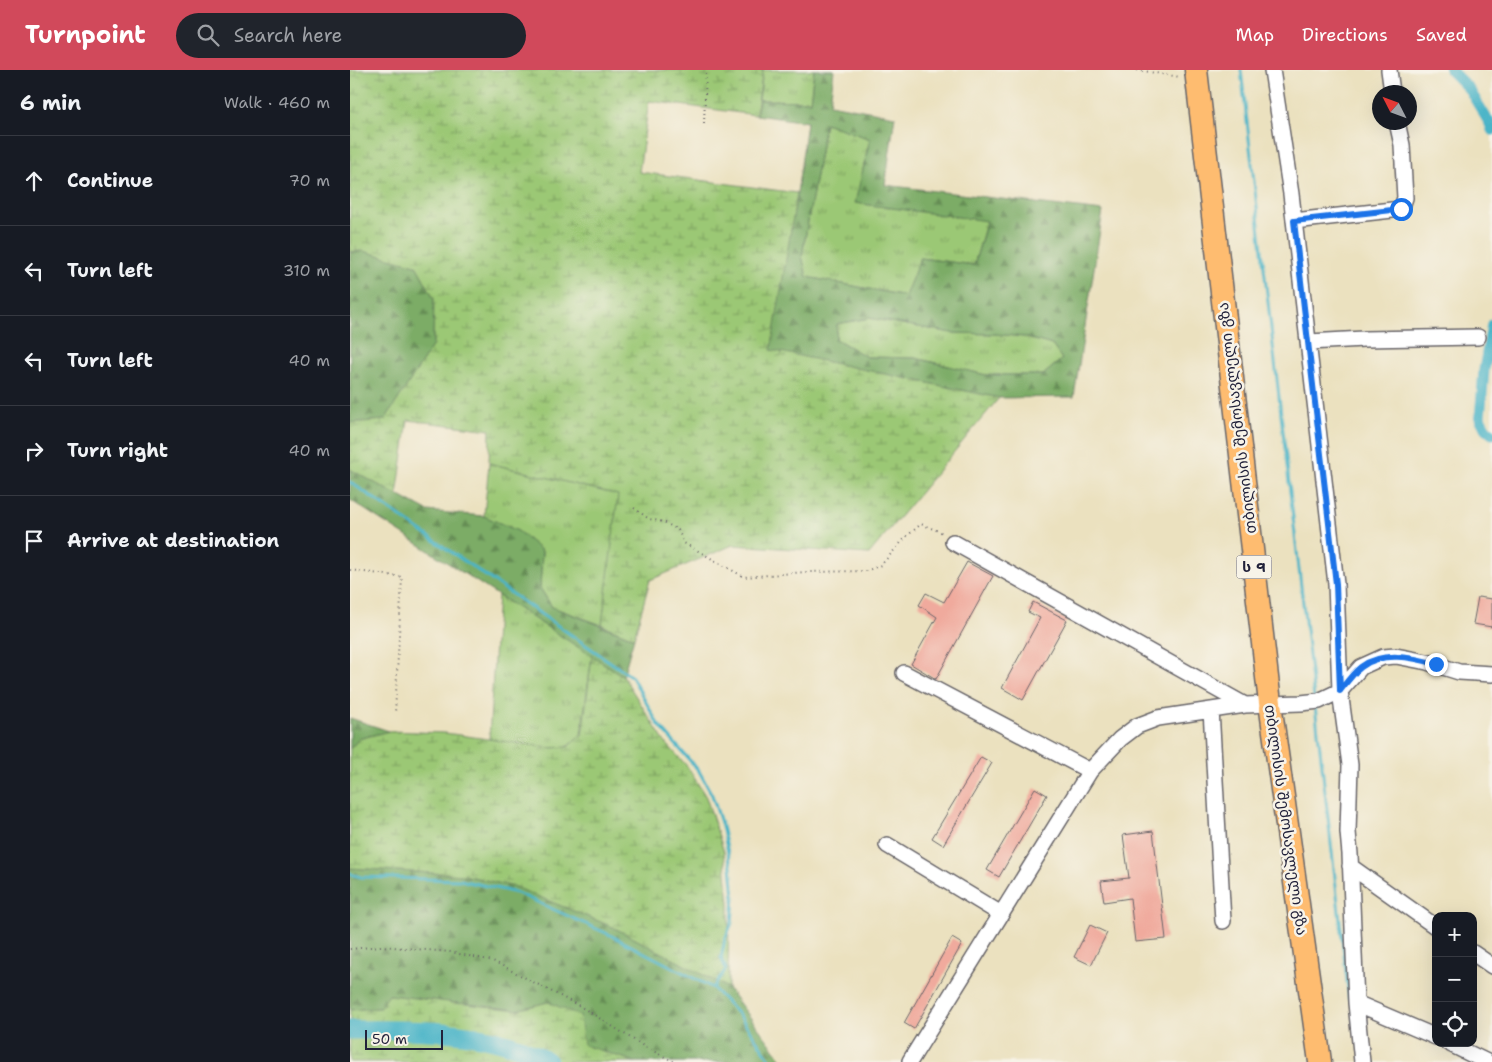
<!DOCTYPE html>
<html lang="en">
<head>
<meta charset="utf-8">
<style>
	:root { --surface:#171b24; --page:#20242c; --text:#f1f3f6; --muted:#9ea1a6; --line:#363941; --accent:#d1495b }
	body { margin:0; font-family:"Shantell Sans","Noto Sans Georgian",sans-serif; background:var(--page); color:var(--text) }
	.controls { position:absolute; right:15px; bottom:15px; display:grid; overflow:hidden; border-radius:10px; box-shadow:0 5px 20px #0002 }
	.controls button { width:45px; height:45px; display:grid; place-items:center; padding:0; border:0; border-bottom:1px solid var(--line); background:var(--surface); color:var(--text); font:25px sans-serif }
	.compass { position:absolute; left:1022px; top:15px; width:45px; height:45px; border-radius:50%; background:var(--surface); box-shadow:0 5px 20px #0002; rotate:312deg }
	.scale { position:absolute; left:15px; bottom:12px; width:78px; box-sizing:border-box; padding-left:5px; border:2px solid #22223b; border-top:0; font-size:14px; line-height:18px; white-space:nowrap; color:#22223b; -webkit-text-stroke:4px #f7f3e8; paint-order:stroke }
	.stop { position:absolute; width:15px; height:15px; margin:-11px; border:4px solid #1a73e8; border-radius:50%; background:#fff }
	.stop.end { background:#1a73e8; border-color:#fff; box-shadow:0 1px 5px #0008 }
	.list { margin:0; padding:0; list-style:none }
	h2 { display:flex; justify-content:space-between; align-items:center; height:65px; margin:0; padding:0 20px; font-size:21px }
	h2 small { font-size:16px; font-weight:400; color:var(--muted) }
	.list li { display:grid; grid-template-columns:32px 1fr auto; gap:15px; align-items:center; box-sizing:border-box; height:90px; padding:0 20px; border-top:1px solid var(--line) }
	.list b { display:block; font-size:19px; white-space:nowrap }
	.list em { font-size:16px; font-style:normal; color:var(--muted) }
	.icon { flex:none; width:28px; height:28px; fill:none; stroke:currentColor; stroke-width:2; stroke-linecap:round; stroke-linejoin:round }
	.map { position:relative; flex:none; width:1142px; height:992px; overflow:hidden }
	header { display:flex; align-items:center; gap:30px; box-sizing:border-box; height:70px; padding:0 25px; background:var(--accent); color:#fff }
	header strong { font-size:24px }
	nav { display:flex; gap:28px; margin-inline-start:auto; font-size:18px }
	.search { width:350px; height:45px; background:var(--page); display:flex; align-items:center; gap:12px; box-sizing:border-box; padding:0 18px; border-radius:28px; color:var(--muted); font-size:19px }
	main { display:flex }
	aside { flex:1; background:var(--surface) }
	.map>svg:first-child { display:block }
</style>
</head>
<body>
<header>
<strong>Turnpoint</strong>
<div class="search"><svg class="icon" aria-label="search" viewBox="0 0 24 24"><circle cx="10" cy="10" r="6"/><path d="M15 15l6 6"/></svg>Search here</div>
<nav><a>Map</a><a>Directions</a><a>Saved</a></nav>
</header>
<main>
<aside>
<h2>6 min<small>Walk · 460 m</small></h2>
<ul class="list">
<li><svg class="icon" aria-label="ahead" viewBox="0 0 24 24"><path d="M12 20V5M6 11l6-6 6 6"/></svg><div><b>Continue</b></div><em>70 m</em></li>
<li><svg class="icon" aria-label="left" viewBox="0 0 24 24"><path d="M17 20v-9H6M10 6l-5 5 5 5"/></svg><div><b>Turn left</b></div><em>310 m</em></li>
<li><svg class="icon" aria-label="left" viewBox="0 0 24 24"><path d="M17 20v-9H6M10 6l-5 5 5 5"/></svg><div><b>Turn left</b></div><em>40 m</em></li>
<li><svg class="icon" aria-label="right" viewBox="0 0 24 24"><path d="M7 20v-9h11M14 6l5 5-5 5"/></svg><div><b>Turn right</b></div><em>40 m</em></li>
<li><svg class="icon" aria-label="arrive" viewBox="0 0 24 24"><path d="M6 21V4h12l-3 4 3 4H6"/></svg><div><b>Arrive at destination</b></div></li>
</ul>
</aside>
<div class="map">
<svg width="1142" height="992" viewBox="0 0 1142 992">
	<defs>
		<pattern id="grass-tufts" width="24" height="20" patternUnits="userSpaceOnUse" patternTransform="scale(1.25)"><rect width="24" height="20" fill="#9bc875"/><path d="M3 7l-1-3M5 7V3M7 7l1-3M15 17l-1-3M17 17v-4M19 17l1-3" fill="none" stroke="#7ea261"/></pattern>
		<pattern id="forest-firs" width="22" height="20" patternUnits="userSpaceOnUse" patternTransform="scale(1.25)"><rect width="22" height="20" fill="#7cac66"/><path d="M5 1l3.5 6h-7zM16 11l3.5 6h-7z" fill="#658c55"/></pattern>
		<pattern id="wetland-marsh" width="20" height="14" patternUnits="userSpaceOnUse" patternTransform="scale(1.25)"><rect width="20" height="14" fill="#9bc875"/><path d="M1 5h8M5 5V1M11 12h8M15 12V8" fill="none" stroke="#7ea261"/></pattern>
	</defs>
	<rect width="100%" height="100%" fill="#f7f3e8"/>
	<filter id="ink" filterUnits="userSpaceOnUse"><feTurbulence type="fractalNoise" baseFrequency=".02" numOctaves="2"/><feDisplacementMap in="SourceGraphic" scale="10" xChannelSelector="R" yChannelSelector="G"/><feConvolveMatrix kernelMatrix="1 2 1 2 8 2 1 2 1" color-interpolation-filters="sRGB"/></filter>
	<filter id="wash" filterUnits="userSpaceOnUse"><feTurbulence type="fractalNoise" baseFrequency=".0096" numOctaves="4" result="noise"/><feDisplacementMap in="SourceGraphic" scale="20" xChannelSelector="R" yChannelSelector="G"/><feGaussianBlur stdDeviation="1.12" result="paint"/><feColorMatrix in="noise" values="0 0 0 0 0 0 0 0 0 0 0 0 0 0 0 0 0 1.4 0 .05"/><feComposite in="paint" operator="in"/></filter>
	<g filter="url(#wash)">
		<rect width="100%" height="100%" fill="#ebe1bf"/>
		<path fill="url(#grass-tufts)" stroke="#5e7558" d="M413 0H464L460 31 409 30Z
			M475 53 520 68 506 133 637 150 624 195 570 188 556 226 457 207 452 186Z
			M519 248 602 263 644 264 674 267 702 275 712 289 693 305H636L565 288 517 287 486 269 487 254Z
			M139 393 269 425 252 555 202 537 190 518 192 481 134 446Z
			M148 525 242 586 231 665 217 677 202 678 139 669Z"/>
		<path fill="url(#forest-firs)" stroke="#4f6750" fill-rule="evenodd" d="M464 0H484L480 34 545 46 535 115 753 141 724 327 649 328 420 280 447 123 457 52 406 45 409 30 460 31ZM475 53 520 69 505 133 637 151 624 195 570 188 555 226 457 207 452 186ZM519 248 602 263 644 264 674 267 702 275 712 289 693 305H636L565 288 517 287 486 269 487 254Z
			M13 181 66 195 84 228 83 275 35 350 0 353V182Z
			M0 399 77 441 134 446 168 461 192 481 190 518 202 537 284 568 273 606 0 430Z
			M0 648 39 661 9 669 0 679Z
			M0 798 115 805 165 817 263 857 378 918 434 992H285L233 975 198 932 167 940 39 925 31 938 0 940Z"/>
		<path fill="url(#wetland-marsh)" stroke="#5e7558" d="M0 0H413L406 45 299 31 289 102 447 123 421 280 649 328 519 484 383 475 300 510 284 568 252 555 268 425 139 393 140 360 58 350 47 425 0 399V353L35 350 83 275 84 228 66 195 13 181 0 182Z
			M242 586 273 606 314 671 337 696 356 727 374 782 379 834 378 918 263 857 165 817 115 805 0 798V679L9 669 39 661 95 663 202 678 217 677 232 665Z
			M39 925 167 940 198 932 230 946 234 975 285 992H0V940L30 938Z"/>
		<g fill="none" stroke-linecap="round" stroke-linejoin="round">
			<path stroke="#49b4c7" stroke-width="3" d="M891 0 964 628
				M0 412 282 607 308 654 349 701 362 725 372 756 381 796 384 827 382 853 375 869 371 888 376 899 363 918
				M965 636 999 928
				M0 804 11 807 110 810 167 823 258 864 363 918 389 945 422 992"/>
			<path stroke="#49b4c7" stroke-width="11" d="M1100 0 1119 19 1140 54 1142 60
				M1142 254 1134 300 1130 348 1136 359 1142 364"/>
			<path stroke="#49b4c7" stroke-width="19" d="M0 960C61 959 145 958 198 992"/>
		</g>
		<g id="blocks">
			<path fill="#f0aa9d" d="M617 492 643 506 586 609 561 594 587 547 569 535 576 523 594 532Z
				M1128 527 1142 529V557L1123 554Z
				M683 532 717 550 673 630 652 618 690 548 678 542Z
				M631 687 642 693 593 775 582 768Z
				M685 718 697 725 649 807 637 800Z
				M803 761 816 869 785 872 780 828 754 832 751 811 779 808 773 765Z
				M740 855 757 863 741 895 724 887Z
				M602 868 612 874 564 959 554 953Z"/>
		</g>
	</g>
	<g filter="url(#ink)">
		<use href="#blocks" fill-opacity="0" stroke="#686569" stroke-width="1"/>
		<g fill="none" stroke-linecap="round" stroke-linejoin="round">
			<defs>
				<path id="minor" d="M922 0 941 124 986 514 990 621 1000 695 998 762 1000 784 1006 933 1012 992
					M1039 0 1042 22
					M944 151 1051 139 1055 128 1052 75 1047 52
					M959 272 1014 269 1128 267
					M603 472 895 635
					M554 603 740 701
					M861 640 873 851
					M537 775 651 844
					M1000 796 1086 857
					M1123 883 1142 896
					M1006 933 1086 967
					M1098 973 1137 992
					M560 991 740 701 770 669 787 656 808 648 895 635 951 633 969 631 990 621 1011 597 1033 587 1046 586 1077 592 1109 602 1142 604"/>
				<path id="highway" d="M846 0 920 633 970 992"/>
			</defs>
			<use href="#minor" stroke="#686569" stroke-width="18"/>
			<use href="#highway" stroke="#686569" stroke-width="25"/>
			<path stroke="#686569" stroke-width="2" stroke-dasharray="1 4" stroke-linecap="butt" d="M787 0 830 7
				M354 54 356 0
				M284 438 299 449 314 452 328 460 334 473 394 507 456 502 516 501 531 495 557 466 571 454 593 463
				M0 500 52 507 45 644
				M0 879 31 876 100 882 143 891 235 939 295 977 325 992"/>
			<use href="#minor" stroke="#fff" stroke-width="15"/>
			<use href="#highway" stroke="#febc70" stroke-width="22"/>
		</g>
	</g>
	<g fill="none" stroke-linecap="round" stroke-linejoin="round" filter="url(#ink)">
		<path stroke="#1a73e8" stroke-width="6" d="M1051 139 944 151 986 514 990 621C996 613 1003 603 1011 597 1032 581 1062 587 1086 594"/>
	</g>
	<g text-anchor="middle" stroke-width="5" stroke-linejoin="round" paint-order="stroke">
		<rect fill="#f7f3e8" stroke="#62616f" stroke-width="1" x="886.5" y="485.5" width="35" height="23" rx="4"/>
		<g font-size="14" font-weight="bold" fill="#22223b">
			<text x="904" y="502">ს 9</text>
		</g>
		<g font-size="15" fill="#22223b" stroke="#f7f3e8">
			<text transform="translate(887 348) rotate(-97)" y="5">თბილისის შემოსავლელი გზა</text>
			<text transform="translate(936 750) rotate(82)" y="5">თბილისის შემოსავლელი გზა</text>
		</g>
	</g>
</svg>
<div class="controls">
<button>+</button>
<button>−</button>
<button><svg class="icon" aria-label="locate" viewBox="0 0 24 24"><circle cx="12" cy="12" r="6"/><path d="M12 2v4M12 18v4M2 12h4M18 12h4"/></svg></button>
</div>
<svg class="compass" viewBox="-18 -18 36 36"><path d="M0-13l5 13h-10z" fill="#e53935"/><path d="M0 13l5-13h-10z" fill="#9ea1a6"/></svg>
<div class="scale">50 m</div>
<div class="stop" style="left:1051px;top:139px"></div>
<div class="stop end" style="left:1086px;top:594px"></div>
</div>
</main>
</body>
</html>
